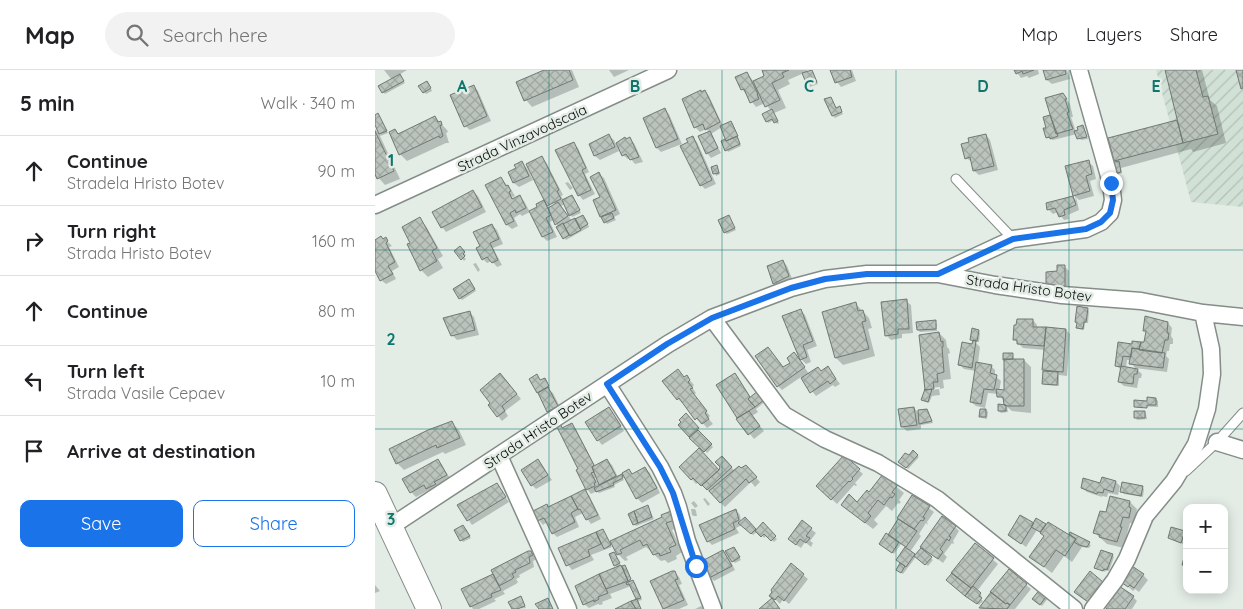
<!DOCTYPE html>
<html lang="en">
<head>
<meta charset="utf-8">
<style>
	:root { --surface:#fff; --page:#f2f2f2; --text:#202124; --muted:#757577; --line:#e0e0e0; --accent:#1a73e8 }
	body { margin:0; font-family:Quicksand,sans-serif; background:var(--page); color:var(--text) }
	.controls { position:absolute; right:15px; bottom:15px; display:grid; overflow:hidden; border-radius:10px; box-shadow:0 2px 12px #0003 }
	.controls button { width:45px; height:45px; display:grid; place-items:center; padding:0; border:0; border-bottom:1px solid var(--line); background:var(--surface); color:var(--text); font:25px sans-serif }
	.stop { position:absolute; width:15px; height:15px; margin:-11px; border:4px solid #1a73e8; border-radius:50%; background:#fff }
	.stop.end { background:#1a73e8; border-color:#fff; box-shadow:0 1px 5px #0008 }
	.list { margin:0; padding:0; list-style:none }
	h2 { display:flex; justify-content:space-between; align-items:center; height:65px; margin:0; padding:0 20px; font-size:21px }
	h2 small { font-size:16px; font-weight:400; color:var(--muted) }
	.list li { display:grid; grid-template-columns:32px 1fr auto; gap:15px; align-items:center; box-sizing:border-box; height:70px; padding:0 20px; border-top:1px solid var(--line) }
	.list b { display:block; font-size:19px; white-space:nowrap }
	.list p { margin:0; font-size:16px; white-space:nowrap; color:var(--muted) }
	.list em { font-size:16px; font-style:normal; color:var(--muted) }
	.actions { display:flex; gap:10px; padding:15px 20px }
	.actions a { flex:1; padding:11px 0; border:1px solid var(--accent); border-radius:10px; text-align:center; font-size:18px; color:var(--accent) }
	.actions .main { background:var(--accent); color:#fff }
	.icon { flex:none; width:28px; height:28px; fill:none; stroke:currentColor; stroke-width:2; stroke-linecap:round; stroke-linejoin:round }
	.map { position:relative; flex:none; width:868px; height:539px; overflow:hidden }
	header { display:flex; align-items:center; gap:30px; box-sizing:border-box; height:70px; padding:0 25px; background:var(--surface); border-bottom:1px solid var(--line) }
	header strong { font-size:24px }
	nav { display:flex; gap:28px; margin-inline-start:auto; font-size:18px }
	.search { width:350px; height:45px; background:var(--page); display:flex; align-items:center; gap:12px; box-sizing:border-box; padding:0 18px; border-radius:28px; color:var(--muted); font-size:19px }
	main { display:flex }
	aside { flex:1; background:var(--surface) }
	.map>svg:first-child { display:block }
</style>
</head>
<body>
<header>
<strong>Map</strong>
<div class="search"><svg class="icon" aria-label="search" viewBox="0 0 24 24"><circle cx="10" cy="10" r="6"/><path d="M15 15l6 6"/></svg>Search here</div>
<nav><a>Map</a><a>Layers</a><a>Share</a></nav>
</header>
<main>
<aside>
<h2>5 min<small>Walk · 340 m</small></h2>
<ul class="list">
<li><svg class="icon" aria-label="ahead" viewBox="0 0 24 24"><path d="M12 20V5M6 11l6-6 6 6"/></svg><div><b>Continue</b><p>Stradela Hristo Botev</p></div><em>90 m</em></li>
<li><svg class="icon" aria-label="right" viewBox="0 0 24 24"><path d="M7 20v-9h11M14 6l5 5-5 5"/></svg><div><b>Turn right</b><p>Strada Hristo Botev</p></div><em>160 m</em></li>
<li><svg class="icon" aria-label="ahead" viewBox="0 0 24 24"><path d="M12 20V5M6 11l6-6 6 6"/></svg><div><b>Continue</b></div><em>80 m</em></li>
<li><svg class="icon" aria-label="left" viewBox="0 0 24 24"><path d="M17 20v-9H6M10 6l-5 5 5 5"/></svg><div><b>Turn left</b><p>Strada Vasile Cepaev</p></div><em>10 m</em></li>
<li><svg class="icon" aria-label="arrive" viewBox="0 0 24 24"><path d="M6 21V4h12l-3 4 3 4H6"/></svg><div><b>Arrive at destination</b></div></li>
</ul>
<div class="actions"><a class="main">Save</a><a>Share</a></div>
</aside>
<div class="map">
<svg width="868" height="539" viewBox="0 0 868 539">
	<defs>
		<pattern id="industrial-furrows" width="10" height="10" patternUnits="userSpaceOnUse" patternTransform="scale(1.25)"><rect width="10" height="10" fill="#d1e1d6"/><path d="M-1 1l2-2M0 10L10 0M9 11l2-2" fill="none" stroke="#b2c0b6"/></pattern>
		<pattern id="building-cross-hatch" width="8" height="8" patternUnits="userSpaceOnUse" patternTransform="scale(1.25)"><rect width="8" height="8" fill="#bac3bc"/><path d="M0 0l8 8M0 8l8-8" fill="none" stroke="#9fa6a0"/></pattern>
	</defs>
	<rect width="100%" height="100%" fill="#e3ede6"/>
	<path fill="url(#industrial-furrows)" d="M781 0H868V137L816 132Z"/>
	<path fill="#0003" fill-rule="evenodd" d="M9 0H32L24 5 30 13 10 24 4 17 17 10Z
		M172 0H197L204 17 157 37 151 30Z
		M234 0H254L239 7Z
		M388 0H432L433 2 437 1 443 14 435 17 429 3 413 10 415 14 403 20 411 38 399 43 404 53 402 54 399 50 393 53 392 51 396 41 390 33 381 37 367 19 372 3 379 12 391 6Z
		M457 0H477L481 11 466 17 462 12Z
		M640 0H663L664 4 654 8 652 6 646 8Z
		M670 0H692L695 9 677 14 672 10Z
		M791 0H827L835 30 842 36 851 73 818 82 816 79 746 98 747 103 741 105 742 93 740 90 802 51 805 54Z
		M54 14 57 21 51 24 49 22Z
		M98 16 103 21 116 51 95 60 90 56Z
		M330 21 334 26 348 56 356 53 358 54 366 76 353 82 347 71 352 69 347 57 336 64 346 83 336 88 332 83 335 62 331 59 325 62 320 57Z
		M688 24 695 34 698 47H696L701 62 704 61 708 57 713 69 706 70 702 64 678 70 672 67 675 46 678 49Z
		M456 28 462 39 465 38 468 44 460 48 458 46 451 30Z
		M290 40 294 44 307 74 286 82 282 78 269 48Z
		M3 45 13 63 5 66 25 109 10 115 2 106 0 107V59L6 65 0 51V46Z
		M60 47 72 60 73 62 71 63 74 73H71L32 91 25 84 20 60 24 64Z
		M611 65 615 70 623 100 604 105 599 101 597 92 591 88Z
		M234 66 239 70 244 81 225 90 220 86 215 75Z
		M318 68 322 72 341 114 330 119 326 115 315 73Z
		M254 69 259 73 268 92 260 94 255 88 253 89 248 85 251 70Z
		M198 73 203 78 214 102 210 104 220 124 208 130 204 125Z
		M166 88 171 92 188 125 186 126 189 131 199 129 206 143 197 147 190 134 186 136 197 151 210 148 214 157 191 170 179 150 175 152 182 167 172 171 168 167 164 138 162 134 171 130ZM179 131 180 135 168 142 167 140Z
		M713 92 718 96 721 109 715 111 719 126 704 130 701 127 704 140 693 145 694 149 689 150 683 142 678 144 673 139 698 127 701 130 692 97Z
		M147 93 152 98 158 110 144 117 139 113 134 103 142 99Z
		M342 97 345 104 341 106 338 98Z
		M224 104 229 108 245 144 239 147 241 150 232 154 226 146Z
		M126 108 137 121 140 126 137 127 139 130 145 127 149 131 155 142 147 146 145 144 139 148 143 156 137 159 132 155 112 115Z
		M193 112 198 118 195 120 190 113Z
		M98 121 103 126 111 142 71 162 67 157Z
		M354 147 361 160 352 164 350 162Z
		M44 149 51 156 68 186 63 189 68 198 53 207 46 200 37 174Z
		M117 155 122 160 128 174 118 178 127 195 122 197 117 191 112 193 108 189 106 177Z
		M10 169 17 176 14 177 24 197 17 201 21 209 11 214 6 210 0 198V171Z
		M85 178 91 185 89 187 91 189 89 191 81 181Z
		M408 191 412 196 418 211 403 218 399 213Z
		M101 193 105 200 103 202 98 194Z
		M689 196 694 201V220H677L684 203Z
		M96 212 101 221 87 230 85 228Z
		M531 231 536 235 538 263 527 264V268L516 270 511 265Z
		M481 234 494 248 497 258 493 259 500 286 468 295 461 288 449 242Z
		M712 239 714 241 713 253H710L709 260 704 259 702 257 703 254Z
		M425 240 430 245 442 276 432 280 436 292 431 294 426 289Z
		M95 243 99 247 104 265 82 270 77 265Z
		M658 250 662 255V258L691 260 695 264 692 306 684 305V316L670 315 668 313 672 303 669 300 670 280 648 278 639 269Z
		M560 252 562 254V261L545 262 543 260Z
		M793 253 797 258 796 266 798 269V274H795L794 281H792L791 286 794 289 792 302 760 298 767 304 766 308H764L762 318 749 316 744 312 746 300 741 295 744 274 758 276V273H770L772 263 770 260ZM752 290H756V293L762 300 751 298Z
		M603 261 605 263 604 272H600L605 277 603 293 616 296 620 300V306L626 311 624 321 630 322 637 284 639 290H649L656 297V343L637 341 632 337 633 342 626 343 624 341 630 336V332L623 324 613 323 610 338 601 336 596 332 601 301 589 299 585 295 598 275 599 272 596 269Z
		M564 263 571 270 572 277 574 279 575 283 573 284 576 309 568 310 569 318 565 319V317L555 318V320L564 319 565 325 557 326 554 333 547 330Z
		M393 279 409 299 424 289 434 304 447 302 453 298 465 314 460 317 458 315 441 326 426 307 407 320 403 316Z
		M360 304 376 328 391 331 381 339 383 342 377 346 389 361 379 369 362 348 342 315Z
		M312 307 319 315 317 317 321 323 319 325 335 346 333 348 338 354 332 358 327 352 326 354 308 332 307 333 303 329Z
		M130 309 146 329 130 341 133 346 127 351 123 346Z
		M171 311 175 318 173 319 178 323 187 341 178 346 173 341 163 322 166 312Z
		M781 329 783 331V337L760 336Z
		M234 338 249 361 227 375 223 370Z
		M539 338 543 342 552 340 558 353 546 355V359L532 361 527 357 524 340Z
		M611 340 613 342 612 349 607 348 605 346Z
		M770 342 771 344 772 349 762 350 761 348Z
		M311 345 338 377 332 383 305 355Z
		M77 353 84 360 91 375 70 384 68 382 29 400 22 393 16 380Z
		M196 355 201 359 220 396 232 390 237 395 243 407 246 406 249 410 239 415 240 417 224 423 222 421 216 424 212 419 188 359ZM223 407 226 416H224L220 408Z
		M538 382 544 387 533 399 525 392 534 387Z
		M469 387 488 404 480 413 482 415 481 416 479 415 462 434 443 416Z
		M347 388 360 401H375L385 412 380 417 376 412 350 437 324 412 321 414 306 397 343 401 347 398Z
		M63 390 67 395 76 410 57 423 54 420 41 427 36 422Z
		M163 390 177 410 161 419 157 415Z
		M270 398 275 403 285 423 267 433 262 428 258 405Z
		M508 406 529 423 524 430 526 432 524 434 523 433 517 441 511 436 499 450 503 454 498 459 467 435 482 434 494 424Z
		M741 412 745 416 743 425 733 423 732 427 727 426V427L712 422 707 418Z
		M122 415 134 432 97 455 84 436Z
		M767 417 769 419 768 427 749 424 747 422Z
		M210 421 214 425 226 449 216 454 208 443 200 447 204 457 182 467 178 463 172 452 168 455 164 450 174 438Z
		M538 426 559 442 552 452 553 455 551 453 544 464 546 466 535 482 541 487 528 504 522 500 527 493 523 490 531 477 526 474 519 484 507 476Z
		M330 428 335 434 333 436 328 429Z
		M319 431 323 436 320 438 316 433Z
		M755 432 762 439 761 444 763 446 760 454 755 453 752 464 754 466 749 478 732 474 720 463Z
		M272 436 279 449 261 456 259 454Z
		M316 439H320L321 441 322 446H319L317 445Z
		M361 440 365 445 366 452 370 448 382 461 388 454 402 469 399 472 392 465 389 468 383 461 378 465 367 455 361 458 364 463 337 475 333 471Z
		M296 442 306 457 297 460 307 482 301 486 302 489 293 493 290 490 286 491 271 477 251 487 253 490 250 491 243 484 237 471 288 448Z
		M427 452 441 463 435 471 438 473 436 477 430 472 426 478 419 473Z
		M659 455H670L700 469 695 464 716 475 714 478 707 477 697 492 689 486 677 503 656 487 670 466 666 462 662 460 651 477 635 465Z
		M88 456 96 468 88 472 86 470Z
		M580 457 584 461 578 471 579 473 578 474 577 473 569 484 572 487 568 493 552 481Z
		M227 461 237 477 216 485 219 490 197 500 193 495 221 464Z
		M809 462 811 464 808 474 794 468Z
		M600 475 623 494 602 521 607 526 605 528 608 531 604 535 574 512Z
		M360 480 366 490 360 493 354 488 360 500 339 511 335 507 348 482 355 489Z
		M546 480 558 490 553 496 541 486Z
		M156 482 162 489 158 491 159 497 144 505 145 507 141 509 143 512 141 514 128 521 130 524 119 529 121 531 104 539H98L96 536 119 505Z
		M239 483 247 498 249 496 258 515 260 514 259 512 260 513 267 530 263 531 266 539H243L262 530 256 516 235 524 237 528 227 532 228 534 225 535 223 534 214 538 209 534 243 498 240 495Z
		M737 485 739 487 734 501 731 500 730 502 720 497Z
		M416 495 433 509 414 534 408 529 405 534 396 525Z
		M299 502 304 507 307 514 304 515 313 535 304 539H290L277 511Z
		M768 505 773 510 764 522 760 519 758 521 748 512Z
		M0 515 5 521 0 523Z
		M651 515 656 519 640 539H608L606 538Z
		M666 520 674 527 667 536 659 529Z
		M758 527 762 531 757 539H733Z
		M146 528 151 538 138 539Z
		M326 536 330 539H320Z"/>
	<path fill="url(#building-cross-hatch)" stroke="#717974" d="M169 0H194L198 10 149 31 141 12Z
		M387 0H414L407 3 409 7 397 13 405 30 390 37 378 11 389 6Z
		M437 0 442 12 432 15 427 3Z
		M455 0H475L477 7 460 13Z
		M639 0H659L648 4 647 1 641 4Z
		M668 0H690L691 4 671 10Z
		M790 0H821L828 27 833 26 843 64 808 73Z
		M861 0H868V18L866 19Z
		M372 2 383 24H382L384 29 375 33 369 19 366 20 360 7Z
		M25 4 29 11 7 23 3 16Z
		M52 11 56 18 48 23 43 16Z
		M99 15 112 46 89 57 75 25Z
		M326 20V22L330 20 345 52 330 60 328 54 319 58 307 29Z
		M688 23 692 29H690L694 42 692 43 698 59 681 64 670 28Z
		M456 27 461 38 465 36 467 42 457 46 449 29Z
		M290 38 303 69 281 78 268 48Z
		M397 39 403 51 399 53 397 49 391 52 387 44Z
		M3 43 12 61 4 64 0 55V45Z
		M675 45 683 66 675 69V67L671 68 668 58H671L668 47Z
		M60 46 63 52 66 51 67 55 65 56 68 66 65 68 64 66 24 85 14 62 20 59 23 64Z
		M802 50 808 73 739 91 733 68Z
		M356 51 363 66 351 71 345 56Z
		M708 55 712 67 702 69 699 61 703 60 702 57Z
		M0 61 19 101 2 109 0 104Z
		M335 61 343 78 331 84 323 66Z
		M234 64 240 77 219 86 214 74Z
		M611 64 619 96 598 101 595 87 590 89 586 74 594 72 593 68Z
		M318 66 337 110 325 116 305 76 313 72 311 69Z
		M362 66 365 74 350 81 346 71 350 69 351 71Z
		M250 67 251 69 255 67 264 87 255 90 251 84 247 86 241 73Z
		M199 72 211 98 207 100 216 120 203 126 180 80Z
		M167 86 184 120 182 121 186 129 172 136 151 94Z
		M714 90 717 104 711 106 715 121 698 126 690 96Z
		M147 91 154 106 138 113 133 102 141 98 139 95Z
		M744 91 746 102 738 104 735 93Z
		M342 95 344 103 338 104 336 97Z
		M224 102 241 140 225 147 218 130 225 127 215 107Z
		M126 107 131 116 133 115 136 121 134 122 137 129 145 125 151 138 141 143 140 140 135 143 139 151 131 155 110 115Z
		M98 120 107 137 66 158 57 142Z
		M197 125 205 140 194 146 187 130Z
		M698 126 701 135 689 140 690 145 684 147 680 138 672 140 671 133Z
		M169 130 176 145 171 148 178 162 167 167 154 141 162 137 161 134Z
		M183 132 193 146 180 155 173 138Z
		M237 143 239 148 229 153 226 147Z
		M208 145 213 154 205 159 200 149Z
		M354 145 360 158 349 163 343 150Z
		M45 147 62 178 57 181 62 191 45 201 32 174 35 173 27 157Z
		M200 148 206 160 195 166 188 154Z
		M188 153 194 165 188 169 181 157Z
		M117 154 124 169 115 173 123 190 117 193 112 187 107 190 101 178 105 176 98 162Z
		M6 166 8 169 11 167 13 171 11 173 20 192 13 196 18 204 5 211 0 201V170Z
		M85 176 90 182 88 184 90 186 86 190 79 181Z
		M408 190 414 206 398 214 392 196Z
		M682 195H690V216H671V202L682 201Z
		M94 209 100 219 84 229 78 219Z
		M532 229 534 259H523V264L510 266 506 232Z
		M481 232 483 241 488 240 491 251 487 252 494 279 460 288 447 242Z
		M702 236 713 238 711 252H709L708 259 701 258 702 253 700 252Z
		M426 239 438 271 428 275 432 287 425 290 407 246Z
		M95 241 100 260 76 266 68 248Z
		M770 246 793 252 792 263H794L793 270H790L787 283 764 280 766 272H769L771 261H768Z
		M642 249H658V257H671L669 276 642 274V270H638L639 255H641Z
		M561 250V259L542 260 541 252Z
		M671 257 691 259 688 302 667 300Z
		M597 258 604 260 602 271 595 270Z
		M564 262 566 272 568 271V277H567L569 302 562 304 563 312H558L559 319 550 320 544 265Z
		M598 270 601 271 597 298 583 295 587 272 597 274Z
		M757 271 766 272 764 279 757 278 756 287 748 286 746 297 740 296 743 272 757 274Z
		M393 277 408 297 415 293 412 288 419 282 430 297 402 317 380 286Z
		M757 278 790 283 788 298 754 294Z
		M628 283H638V289L628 290Z
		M629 289H649V336H633L629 335 628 327H622L621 319 629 320Z
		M601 292 617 295 615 303 622 305 619 320 609 319 606 334 595 332Z
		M453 296 461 309 455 314 453 311 435 323 426 308 443 297 446 301Z
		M746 296 763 299 762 304H759L758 314 743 312Z
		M303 299 309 307 312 305 315 310 313 312 318 318 315 319 332 341 330 343 334 349 327 354 322 348 320 350 304 328 302 330 287 311Z
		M668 301 683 302 682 315 667 314Z
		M125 303 142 324 127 336 130 341 122 347 113 335 115 333 105 320Z
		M360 303 375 327 373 329 380 337 362 348 341 315Z
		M162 304 165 310 170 308 174 316 162 323 154 309Z
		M173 317 183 336 172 342 163 323Z
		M550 319V320L557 319 553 332 546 330Z
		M384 320 390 329 380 337 373 329Z
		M772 327 781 328V335H772V338L759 337V330L772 331Z
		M623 334 631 335V341H623Z
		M234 337 246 356 222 371 210 352Z
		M539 337 542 355 526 357 523 339Z
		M552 339 557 351 544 354 543 340Z
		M605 339H611V347H604Z
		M374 341 385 356 373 365 361 349Z
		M759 341H770V348H759Z
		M311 343 324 358 314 367 303 355 306 352 304 350Z
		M77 351 85 368 62 378 61 375 21 394 14 379 53 360Z
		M197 353 219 395 217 397 219 402 216 403 221 412 219 413 220 416 211 420 201 400 203 399 182 357 186 355 187 358Z
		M323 360 337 374 329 382 314 368Z
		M324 378 344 400 326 416 318 408 316 410 304 397Z
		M538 380 543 385 531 398 523 392 530 383 534 385Z
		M469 385 485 399 477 408 478 409 475 412 474 411 456 430 441 416Z
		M347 386 357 397 332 420 327 415 344 400 345 397 340 392Z
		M63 389 72 405 59 412 61 414 51 419 49 415 35 423 27 409Z
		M163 389 173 405 156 416 146 400Z
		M232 389 241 406 224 415 217 397Z
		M371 395 382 407 374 413 371 409 356 424 345 433 334 421 364 396 366 398Z
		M270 397 282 418 261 429 247 403 254 399 257 404Z
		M247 404 248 408 238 413 239 415 221 422 219 418Z
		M508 404 523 415 517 422 520 424 517 428 515 427 509 435 503 430 493 443 496 446 490 453 466 435 474 424 482 432 492 420 494 422Z
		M727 407 741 411 738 422 729 419 728 423 723 422 722 424 706 418 708 408 725 413Z
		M747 412 768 416 766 426 745 422Z
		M122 413 131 427 92 451 82 435Z
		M210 419 223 445 211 450 205 439 203 440V439L196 426Z
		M537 425 555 436 548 447 550 448 548 451 546 450 539 459 522 448Z
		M196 426 203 439 196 443 200 452 177 464 169 448 162 451 158 441 172 434 173 437Z
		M735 426 755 431 754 437 756 438 754 448 748 447 745 457H747L742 472 724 467 725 465 718 463 725 441 731 442Z
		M273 435 277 447 263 453 259 441Z
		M361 439 364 450 358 453 360 459 332 472 324 455Z
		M259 441 263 453 258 455 253 444Z
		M296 441 300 450 291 453 301 475 294 478 296 482 285 486 284 483 278 485 272 474 268 476 265 470 245 480 247 483 242 485 235 471 287 447 286 445Z
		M645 445 659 453 646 474 633 465Z
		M567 446 581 456 574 466 576 467 574 471 572 469 565 479 568 482 563 489 545 477Z
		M370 447 381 459 376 464 363 453Z
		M661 448 671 454 665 462 656 457Z
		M523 449 542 461 531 477 513 465Z
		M427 450 437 458 431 466 435 468 431 473 425 469 421 475 413 469Z
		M388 452 401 466 396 471 389 464 386 467 380 461Z
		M673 452 701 469 690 486 681 480 669 497 654 487 669 466 665 463Z
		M88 455 95 466 85 471 79 460Z
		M796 457 810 461 806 473 793 468Z
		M228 459 236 475 229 479 221 462Z
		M221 462 226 474 213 480 215 486 191 496 183 478Z
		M695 462 715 472 712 477 704 475 699 472 701 469 694 464Z
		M511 463 524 472 517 483 504 474Z
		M600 473 619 488 596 518 576 503Z
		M812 476V496L807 495Z
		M359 477 365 487 357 492 350 481Z
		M530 477 540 484 531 497 521 490Z
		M546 478 557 487 550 495 539 486Z
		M348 480 357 496 334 508 325 492Z
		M726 480 738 484 732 500 729 499 728 501 719 498Z
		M153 481H156L158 485 154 487 155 493 140 500 141 502 137 504 139 507 137 509 124 516 116 500Z
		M239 482 245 493 239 496 234 484Z
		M416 493 429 504 409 531 403 526 400 530 394 526 397 522 396 520Z
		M525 493 530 496 526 503 521 500Z
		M246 495 253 511 231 519 224 504Z
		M250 495 256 509 253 511 247 496Z
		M757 496 769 504 759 518 755 515 753 517 746 512Z
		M634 499 652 514 635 535 632 533 631 534 615 522Z
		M297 501H300L303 509 300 510 309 530 288 539 275 511Z
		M715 501 728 512 721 520 723 521 721 524 720 523 713 532 699 522Z
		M577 503 596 518 590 526 571 510Z
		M118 504 126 520 116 524 117 527 95 537 86 519Z
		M224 504 233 523 223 527 224 529 219 532V530L208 535 200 516Z
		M258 510 266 528 262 529H261L254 514 252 515 251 513Z
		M598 516 606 523 604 526 607 528 602 534 590 526Z
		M744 516 759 526 750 539H732L730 537Z
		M666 518 673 524 665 535 657 529Z
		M616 522 631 534 632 533 635 535 632 539 604 538Z
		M146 526 150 536 142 539H137L133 532Z
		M173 528 178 539H164L160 534Z
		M397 528 405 539H384Z
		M262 529 266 539H261L256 531Z
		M256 531 261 539H240Z"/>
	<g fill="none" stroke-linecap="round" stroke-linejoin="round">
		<defs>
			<path id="lane" d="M581 109 638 169
				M811 401 842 372 868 343"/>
			<path id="street" d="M0 135 293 0
				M563 204 638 169 711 159 726 152 735 143 738 130 736 113 704 0
				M337 248 409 345 450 369 503 393 562 429 699 539
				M232 314 285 397 298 423 303 437 312 471 338 539
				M842 372 868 380
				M124 386 193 539
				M15 457 293 274 337 248 416 218 450 209 492 204H563L620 215 687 225 766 231 828 243 868 247
				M718 539 740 510 752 489 770 446 799 411 821 374 832 339 837 304 836 279 828 243"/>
			<path id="secondary" d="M0 424 54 539"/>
		</defs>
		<use href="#lane" stroke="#848d87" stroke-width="11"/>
		<use href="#street" stroke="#848d87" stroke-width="19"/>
		<use href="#secondary" stroke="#848d87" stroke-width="26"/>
		<use href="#lane" stroke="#fff" stroke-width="9"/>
		<use href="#street" stroke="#fff" stroke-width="16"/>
		<use href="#secondary" stroke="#fff" stroke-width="24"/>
	</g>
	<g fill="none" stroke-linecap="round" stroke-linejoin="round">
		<path stroke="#1a73e8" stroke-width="6" d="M321 496 298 423 285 397 232 314 292 274 337 248 416 218 450 209 492 204H563L638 169 711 159 726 152 735 143 738 130 736 113"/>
	</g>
	<path fill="none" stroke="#0f766e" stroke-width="1" stroke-opacity="0.55" d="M174 0V539M347 0V539M521 0V539M694 0V539M0 180H868M0 359H868"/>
	<g text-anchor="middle" stroke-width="5" stroke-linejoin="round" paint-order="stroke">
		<g font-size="14" fill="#0a0d0b" stroke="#e3ede6">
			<text transform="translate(147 68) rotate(-25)" y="5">Strada Vinzavodscaia</text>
			<text transform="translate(654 218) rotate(8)" y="5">Strada Hristo Botev</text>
			<text transform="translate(163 360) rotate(-34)" y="5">Strada Hristo Botev</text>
		</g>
	</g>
	<g font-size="16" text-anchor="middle" font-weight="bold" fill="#0f766e" stroke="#e3ede6" stroke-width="5" stroke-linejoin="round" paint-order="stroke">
		<text x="87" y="22">A</text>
		<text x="260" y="22">B</text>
		<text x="434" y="22">C</text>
		<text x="608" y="22">D</text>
		<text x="781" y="22">E</text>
		<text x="16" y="96">1</text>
		<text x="16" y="275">2</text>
		<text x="16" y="455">3</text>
	</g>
</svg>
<div class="controls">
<button>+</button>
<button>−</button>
</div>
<div class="stop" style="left:321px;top:496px"></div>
<div class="stop end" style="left:736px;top:113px"></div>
</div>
</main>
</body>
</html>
